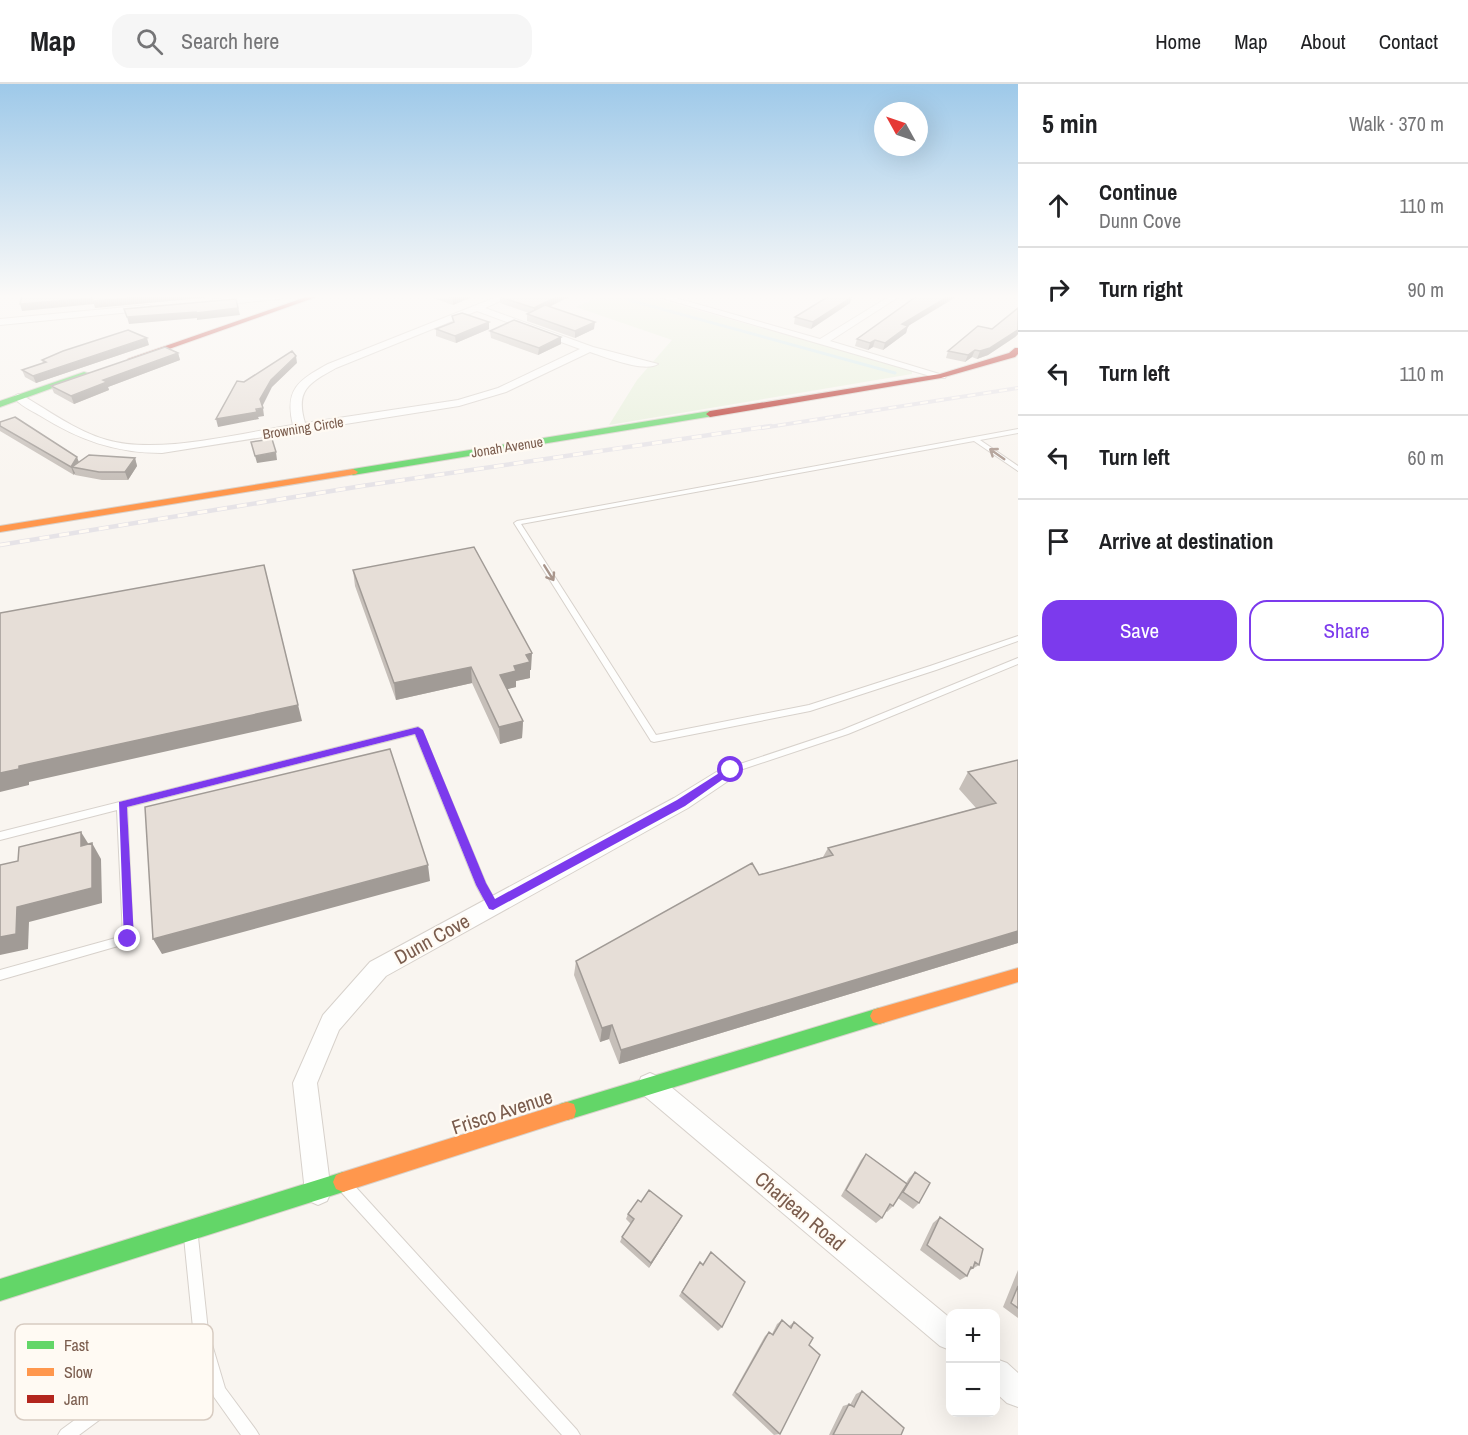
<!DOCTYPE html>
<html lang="en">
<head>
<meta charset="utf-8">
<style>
	:root { --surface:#fff; --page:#f6f6f6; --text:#202124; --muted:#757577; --line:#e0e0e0; --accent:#7c3aed }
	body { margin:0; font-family:"Archivo Narrow",sans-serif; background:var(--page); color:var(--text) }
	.controls { position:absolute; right:18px; bottom:18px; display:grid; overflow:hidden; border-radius:12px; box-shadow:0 6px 24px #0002 }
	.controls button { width:54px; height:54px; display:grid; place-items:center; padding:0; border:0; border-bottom:2px solid var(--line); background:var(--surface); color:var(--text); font:30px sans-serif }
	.compass { position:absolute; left:874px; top:18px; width:54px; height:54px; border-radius:50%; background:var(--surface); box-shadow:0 6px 24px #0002; rotate:310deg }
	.stop { position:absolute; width:18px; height:18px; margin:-14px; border:4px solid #7c3aed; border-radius:50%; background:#fff }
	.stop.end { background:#7c3aed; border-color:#fff; box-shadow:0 2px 6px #0008 }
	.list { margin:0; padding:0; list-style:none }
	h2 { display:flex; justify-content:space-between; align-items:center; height:78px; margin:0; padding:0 24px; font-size:26px }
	h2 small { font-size:20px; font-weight:400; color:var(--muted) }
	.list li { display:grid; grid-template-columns:39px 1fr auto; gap:18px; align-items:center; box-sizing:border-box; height:84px; padding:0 24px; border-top:2px solid var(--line) }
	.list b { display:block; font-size:22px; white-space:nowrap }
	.list p { margin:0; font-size:20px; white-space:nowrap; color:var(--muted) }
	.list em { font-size:20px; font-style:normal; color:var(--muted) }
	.actions { display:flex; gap:12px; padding:18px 24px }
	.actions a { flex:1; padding:14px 0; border:2px solid var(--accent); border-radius:18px; text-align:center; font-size:21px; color:var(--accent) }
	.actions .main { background:var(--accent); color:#fff }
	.icon { flex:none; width:33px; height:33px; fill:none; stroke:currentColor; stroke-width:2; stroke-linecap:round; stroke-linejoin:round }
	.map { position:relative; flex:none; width:1018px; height:1351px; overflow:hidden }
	header { display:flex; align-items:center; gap:36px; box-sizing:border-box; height:84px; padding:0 30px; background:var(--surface); border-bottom:2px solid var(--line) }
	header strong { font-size:28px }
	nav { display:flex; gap:33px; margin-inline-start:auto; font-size:21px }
	.search { width:420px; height:54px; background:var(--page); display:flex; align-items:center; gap:15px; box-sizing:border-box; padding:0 21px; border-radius:18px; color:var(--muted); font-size:22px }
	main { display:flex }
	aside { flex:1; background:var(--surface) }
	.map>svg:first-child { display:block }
</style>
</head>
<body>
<header>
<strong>Map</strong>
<div class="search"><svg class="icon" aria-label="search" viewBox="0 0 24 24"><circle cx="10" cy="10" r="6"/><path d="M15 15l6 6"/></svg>Search here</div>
<nav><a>Home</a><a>Map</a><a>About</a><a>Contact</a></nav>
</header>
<main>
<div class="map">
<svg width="1018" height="1351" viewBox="0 0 1018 1351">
	<rect width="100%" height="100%" fill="#f9f5f0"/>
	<path fill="#e7f0db" d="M601 212H646L912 286V290L609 341 637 296 672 256 576 223Z"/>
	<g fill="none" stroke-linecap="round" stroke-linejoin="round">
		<path stroke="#d0e8ea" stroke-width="3" d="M629 216 895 289"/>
		<defs>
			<path id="lane" d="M1018 345V349L980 356 1018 382V387L974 357 521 440 656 651 809 621 930 582 1018 552V557L936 586 810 627 654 658 651 657 514 439 517 437Z
				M1018 574V580L848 650 731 689 726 686 728 684 842 646Z
				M418 643 422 646 486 800 498 822 497 825 493 826 489 825 476 801 415 650 127 723 133 855 132 858 0 896V886L123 852 117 726 0 756V748Z
				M347 1097 352 1099 577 1346 580 1351H562L342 1109 340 1104 342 1099Z
				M191 1146 196 1148 198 1153 208 1247 225 1304 256 1346 259 1351H241L214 1313 198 1260 179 1277 79 1351H58L61 1346 169 1267 193 1244 184 1153 186 1148Z"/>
			<path id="street" d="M249 212H284L280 215 214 221 209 218 214 215Z
				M499 212H511L485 224 593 263 658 280C645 289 605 273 590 268L506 308 459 322 162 369C115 369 79 356 39 331 30 326 20 321 13 313L18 310 22 311C49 327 76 347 107 356 158 371 240 349 293 341 284 305 299 296 328 280ZM477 227 580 265 498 304 458 316 305 339C295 306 309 299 336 284Z
				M655 212H669L820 255 890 212H900L830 257 946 292 945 294H937Z
				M148 221 151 222V226L0 241V235Z
				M731 679 737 681 740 686 737 691 688 724 386 892 339 946 317 999 331 1108 327 1117 318 1121 309 1117 305 1108 293 999 323 931 370 878 674 714Z
				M650 989 659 993 950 1234V1266L940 1262 641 1009 638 1001 641 993Z
				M996 1275 1007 1279 1018 1289V1323L1007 1319 996 1309Z"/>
			<path id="fast" d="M84 288 91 290 0 323V317Z
				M710 327 713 328V332L353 391 348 388 353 385Z
				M879 924 885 926 888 932 885 938 879 940 567 1036 560 1034 558 1027 560 1020 567 1018Z
				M343 1088 350 1091 353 1098 350 1105 343 1108 0 1217V1195Z"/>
			<path id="slow" d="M353 385 358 388 356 390 0 448V442Z
				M1018 884V898L879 940 873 938 870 932 873 926 879 924Z
				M567 1018 574 1020 576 1027 574 1034 567 1036 343 1108 336 1105 333 1098 336 1091 343 1088Z"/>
			<path id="jam" d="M309 212H319L135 277 128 275Z
				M1015 264H1018V270L1015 273 941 294 710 333 706 330 710 327 940 290 1009 269Z"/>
		</defs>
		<use href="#lane" stroke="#d7d1cb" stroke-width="2"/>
		<use href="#street" stroke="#d7d1cb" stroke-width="2"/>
		<use href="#fast" stroke="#d9d2cb" stroke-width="2"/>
		<use href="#slow" stroke="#d9d2cb" stroke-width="2"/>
		<use href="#jam" stroke="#d9d2cb" stroke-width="2"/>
		<use href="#lane" fill="#fefefd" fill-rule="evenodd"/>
		<use href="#street" fill="#fefefd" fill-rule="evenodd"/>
		<use href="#fast" fill="#63d668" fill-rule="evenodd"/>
		<use href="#slow" fill="#ff974d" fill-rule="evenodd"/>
		<use href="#jam" fill="#b3261e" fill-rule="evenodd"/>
		<defs>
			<path id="rail-far1" d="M762 344 1018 304"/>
			<path id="rail" d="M0 461 362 402 771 342"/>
		</defs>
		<use href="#rail-far1" stroke="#e6e3e7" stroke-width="4"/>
		<use href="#rail" stroke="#e6e3e7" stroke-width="4.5"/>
		<use href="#rail-far1" stroke="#fffaf3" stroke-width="2" stroke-dasharray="8" stroke-linecap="butt"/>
		<use href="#rail" stroke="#fffaf3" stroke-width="3" stroke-dasharray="10" stroke-linecap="butt"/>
	</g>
	<path fill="#c6bfb9" d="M427 212H475L453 221Z
		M502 212H571L549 223 594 245 575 254 527 237V230L529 229 500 219V213Z
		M852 213 850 219 811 245 794 240 795 233Z
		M955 214 908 242 906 249 883 266 873 263 868 266 855 262 857 255Z
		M1018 224V250L1015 253 988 271 977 275 972 273 965 278 946 274 948 267 992 245Z
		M452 232 489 245 456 259 436 252V245L453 238Z
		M490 247 561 260 538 271 491 254Z
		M149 261 36 299 25 293 22 286 43 279 42 276Z
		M178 269 180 276 108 303 109 306 74 320 54 309 51 302Z
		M0 338 79 378 135 374 137 382 128 396H102L75 391V389L74 391 0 347Z
		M353 486 531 586H530V594L516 597V603L507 605 523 637 522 654 500 660 472 599 396 616 355 502Z
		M1018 676V859L619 980 609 955 600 958 574 891 576 877 759 791 823 773 828 764 976 724 959 705 968 688Z
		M866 1070 906 1099 909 1094 915 1088 919 1119 913 1125 898 1114 893 1122 887 1128 886 1127 882 1134 876 1139 841 1112 861 1076Z
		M641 1118 679 1137 649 1184 620 1158 622 1153 631 1140 626 1135 628 1130Z
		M940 1133 979 1181 969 1187 967 1192 960 1196 920 1166 933 1139Z
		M700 1178 722 1243 718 1247 679 1212Z
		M1018 1186V1234L1003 1223Z
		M782 1236 789 1242 794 1238 809 1261 780 1350 774 1351 732 1311 765 1252 769 1248 772 1250 777 1240Z
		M862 1307 901 1351H829L843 1322 849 1320 850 1321 856 1310Z"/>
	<path fill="#a19b96" d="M150 212H223L95 224 94 220 22 227 20 220 92 214Z
		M459 212H475L453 221V214Z
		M558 212H571L534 230V224Z
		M949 212H957L908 242 906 249 883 266 885 259 902 240Z
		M852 213 850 219 811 245 813 238Z
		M236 215 240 231 197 236V234L129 240 127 233Z
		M489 238V245L456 259 455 252Z
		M595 238 594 245 575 254V247Z
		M1018 246V250L1015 253 988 271 977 275 980 267Z
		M561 253V260L538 271 539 264Z
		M147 254 149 261 36 299 33 292Z
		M875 256 873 263 868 266 870 259Z
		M975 266 972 273 965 278 968 271Z
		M178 269 180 276 108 303 109 306 74 320 71 312 103 296Z
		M296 272 297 279 272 303 262 323 260 315 271 296Z
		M263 324 264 332 258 333 259 335 218 343 216 335Z
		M276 368 277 376 257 379 255 372Z
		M77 373 80 381 72 383 75 389 74 391 71 383Z
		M135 374 137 382 128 396 125 388Z
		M264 481 302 637 29 698V701L0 708V689L19 682Z
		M532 569 531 586H530V594L516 597V603L500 607V591L514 582 526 571Z
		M471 583 472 599 396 616 394 599Z
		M523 637 522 654 500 660 499 643Z
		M81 748 91 764 81 762Z
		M92 759 101 775 102 819 29 838 28 865 0 871V853L17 823Z
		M428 781 430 797 162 870 153 855Z
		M1018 847V859L619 980 621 966Z
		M612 941 609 955 600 958 602 944Z
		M682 1132 679 1137 649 1184 651 1179Z"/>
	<path fill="#e6ded7" stroke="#a19b96" stroke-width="1.5" d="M22 212H150L93 217 92 214 20 220Z
		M446 212H459L453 214Z
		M502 212H558L534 224 500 213Z
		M829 212 852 213 813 238 795 233Z
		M917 212H949L902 240 908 242 885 259 875 256 870 259 857 255Z
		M236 215 238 224 196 229V228L127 233 124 225Z
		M545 221 595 238 575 247 527 230Z
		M1018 224V246L990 264 980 267 975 266 968 271 948 267 978 242 992 245Z
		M462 229 489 238 455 252 436 245 454 238 452 232Z
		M514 236 561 253 539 264 490 247Z
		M128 246 147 254 33 292 22 286 46 278 42 276 63 267Z
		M165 263 178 269 103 296 107 298 71 312 51 302Z
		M292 267 296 272 271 296 260 315 263 324 256 325 257 328 216 335 237 297 244 298Z
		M15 333 77 373 71 383 0 342V338Z
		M272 355 276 368 255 372 251 358Z
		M89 371 135 374 125 388H99L72 383Z
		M474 463 532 569 526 571 530 578 514 582 516 587 500 591 523 637 499 643 471 583 394 599 353 486Z
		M264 481 298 621 19 682V685L0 689V529Z
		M390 665 428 781 153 855 145 723Z
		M1018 676V847L621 966 612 941 602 944 576 877 752 779 759 791 833 771 828 764 996 719 968 688Z
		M81 748V762L92 759V804L17 823 16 850 0 853V781L18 777 19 763Z
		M866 1070 907 1100 893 1122 890 1120 882 1134 846 1106Z
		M915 1088 930 1099 919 1119 903 1108Z
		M649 1106 682 1132 651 1179 622 1153 634 1135 628 1130 638 1116 641 1118Z
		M940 1133 983 1165 979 1181 975 1178 973 1184 971 1183 967 1192 927 1161Z
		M711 1168 745 1198 722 1243 682 1208 700 1178 703 1181Z
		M1018 1202V1224L1011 1219Z
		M782 1236 791 1244 794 1238 813 1254 809 1261 820 1271 780 1350 735 1308 769 1248 773 1251Z
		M862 1307 904 1344 901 1351H833L849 1320 854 1323Z"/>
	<defs><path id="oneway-shaft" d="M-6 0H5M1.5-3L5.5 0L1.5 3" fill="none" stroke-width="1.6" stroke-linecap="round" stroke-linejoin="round" transform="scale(1.5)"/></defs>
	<g stroke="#a8958b">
		<use href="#oneway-shaft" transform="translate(997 370) rotate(-145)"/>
		<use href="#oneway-shaft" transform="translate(549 489) rotate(58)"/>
	</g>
	<linearGradient id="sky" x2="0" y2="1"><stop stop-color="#9ec9e9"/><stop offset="0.53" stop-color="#fcfaf8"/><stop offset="1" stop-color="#fcfaf8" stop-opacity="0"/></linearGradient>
	<rect width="1018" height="401" fill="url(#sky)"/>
	<path fill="#7c3aed" d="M418 643 423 646 486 799 495 815 677 716 727 684 731 682 736 686 685 722 493 826 489 825 476 801 415 650 127 723 134 855 133 859H124L119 718Z"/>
	<g text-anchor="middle" stroke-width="4.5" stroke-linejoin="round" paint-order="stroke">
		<g font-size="14" fill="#7a5c4d" stroke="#fffaf3">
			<text transform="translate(303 344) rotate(-9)" y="5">Browning Circle</text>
			<text transform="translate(507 363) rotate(-9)" y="5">Jonah Avenue</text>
		</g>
		<g font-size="20" fill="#7a5c4d" stroke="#fffaf3">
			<text transform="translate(432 855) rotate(-29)" y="7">Dunn Cove</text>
			<text transform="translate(502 1028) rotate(-18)" y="7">Frisco Avenue</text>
			<text transform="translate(800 1127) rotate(40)" y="7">Charjean Road</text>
		</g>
	</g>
	<rect x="15" y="1240" width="198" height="96" rx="9" fill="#fffaf3" stroke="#d7cbc1" stroke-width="1.5"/>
	<rect x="27" y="1257" width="27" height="8" fill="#63d668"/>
	<rect x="27" y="1284" width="27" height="8" fill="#ff974d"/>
	<rect x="27" y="1311" width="27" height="8" fill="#b3261e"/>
	<g font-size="16" fill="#7a5c4d">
		<text x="64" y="1267">Fast</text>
		<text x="64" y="1294">Slow</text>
		<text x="64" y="1321">Jam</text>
	</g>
</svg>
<div class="controls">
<button>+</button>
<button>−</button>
</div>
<svg class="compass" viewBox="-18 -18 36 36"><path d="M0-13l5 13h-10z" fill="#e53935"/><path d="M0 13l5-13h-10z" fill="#757577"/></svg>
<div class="stop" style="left:731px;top:686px"></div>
<div class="stop end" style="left:128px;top:855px"></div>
</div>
<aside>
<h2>5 min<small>Walk · 370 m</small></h2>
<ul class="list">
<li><svg class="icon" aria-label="ahead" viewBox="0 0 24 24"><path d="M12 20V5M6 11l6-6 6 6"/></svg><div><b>Continue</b><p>Dunn Cove</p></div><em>110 m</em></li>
<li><svg class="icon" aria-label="right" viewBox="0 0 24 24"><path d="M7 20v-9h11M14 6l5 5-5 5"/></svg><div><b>Turn right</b></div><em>90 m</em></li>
<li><svg class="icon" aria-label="left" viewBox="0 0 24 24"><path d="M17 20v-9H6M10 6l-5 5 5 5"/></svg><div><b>Turn left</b></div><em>110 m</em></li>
<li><svg class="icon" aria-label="left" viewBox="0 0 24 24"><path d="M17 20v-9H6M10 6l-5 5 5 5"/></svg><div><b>Turn left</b></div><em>60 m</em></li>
<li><svg class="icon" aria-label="arrive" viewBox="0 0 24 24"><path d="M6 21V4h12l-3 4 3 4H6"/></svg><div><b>Arrive at destination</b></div></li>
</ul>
<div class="actions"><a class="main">Save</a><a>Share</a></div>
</aside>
</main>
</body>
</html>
